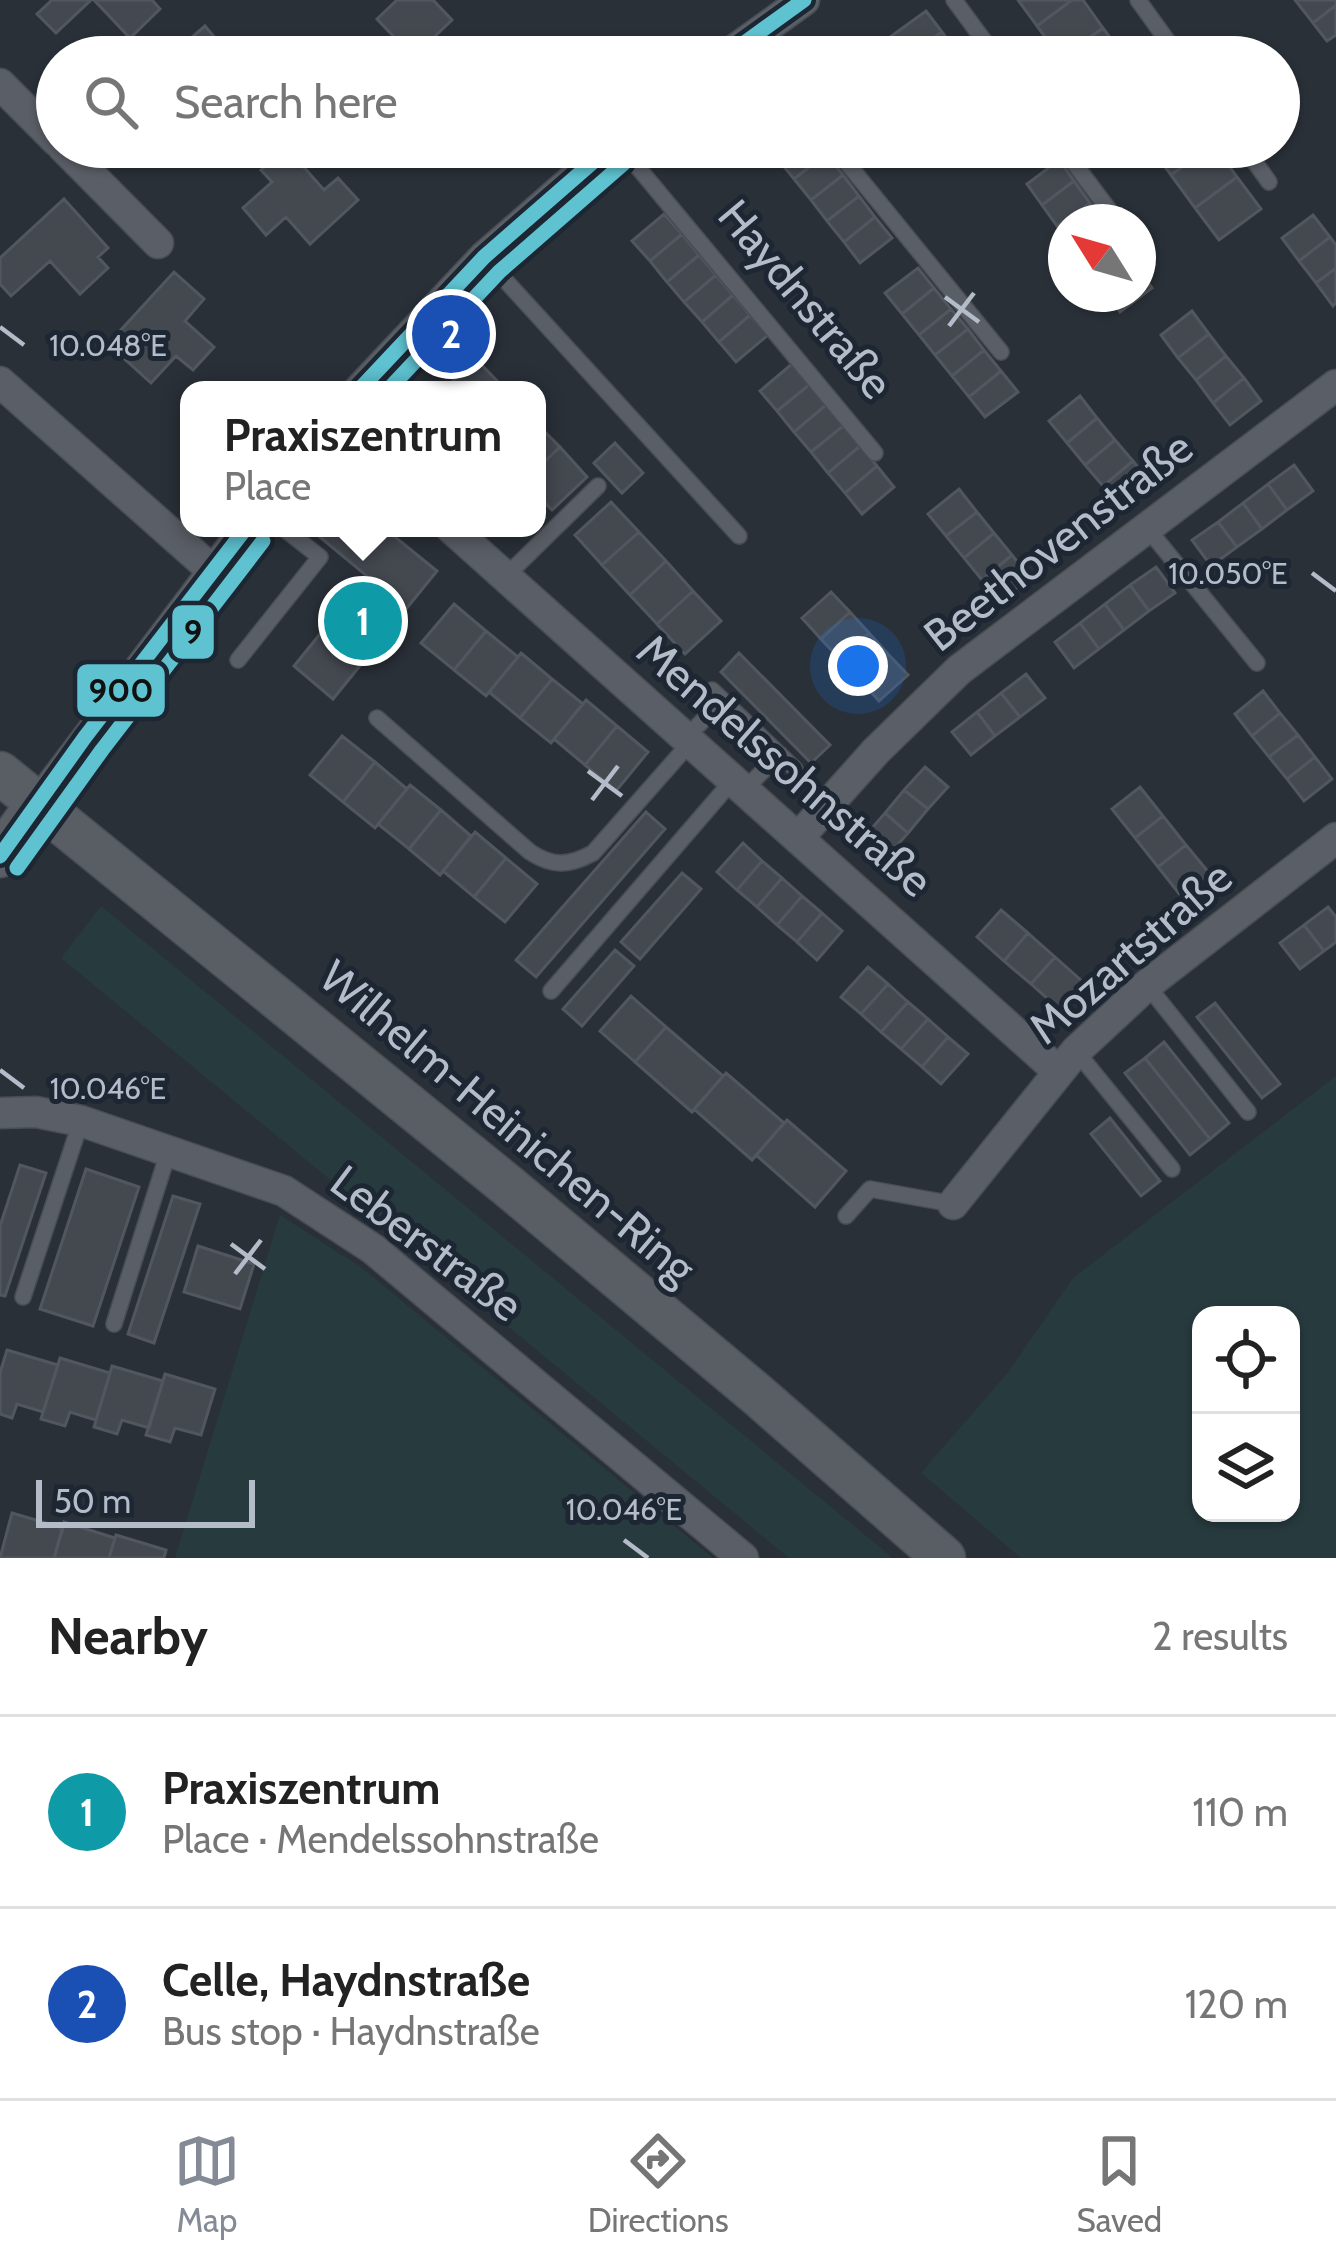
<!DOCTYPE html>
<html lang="en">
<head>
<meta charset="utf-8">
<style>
	:root { --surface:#fff; --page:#f6f6f6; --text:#222; --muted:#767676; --line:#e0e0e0; --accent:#848b96 }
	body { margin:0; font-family:Cabin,sans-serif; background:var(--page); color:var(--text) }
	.controls { position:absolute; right:36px; bottom:36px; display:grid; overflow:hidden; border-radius:24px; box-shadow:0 3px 9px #0004 }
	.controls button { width:108px; height:108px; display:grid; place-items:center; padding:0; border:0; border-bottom:3px solid var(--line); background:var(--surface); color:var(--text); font:60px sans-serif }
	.compass { position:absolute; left:1048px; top:204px; width:108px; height:108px; border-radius:50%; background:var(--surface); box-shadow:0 3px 9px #0004; rotate:307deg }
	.scale { position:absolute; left:36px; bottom:30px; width:219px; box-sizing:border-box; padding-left:12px; border:6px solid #b4bcc9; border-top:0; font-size:33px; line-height:42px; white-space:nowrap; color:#b4bcc9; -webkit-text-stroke:9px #1d2633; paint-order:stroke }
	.you { position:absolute; left:858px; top:666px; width:42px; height:42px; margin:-30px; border:9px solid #fff; border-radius:50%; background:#1a73e8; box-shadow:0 0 0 18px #1a73e833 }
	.badge { display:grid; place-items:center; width:78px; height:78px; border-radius:50%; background:var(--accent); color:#fff; font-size:39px; font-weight:700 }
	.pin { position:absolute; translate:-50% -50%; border:6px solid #fff; box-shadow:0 3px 12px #0006 }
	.popup { position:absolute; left:180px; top:381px; width:366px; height:156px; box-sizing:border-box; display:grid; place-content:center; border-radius:24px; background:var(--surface); filter:drop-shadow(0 3px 9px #0005); font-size:39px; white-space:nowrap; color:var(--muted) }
	.popup b { font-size:45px; color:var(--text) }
	.popup::after { content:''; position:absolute; left:50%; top:100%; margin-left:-24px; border:24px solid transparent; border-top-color:var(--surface) }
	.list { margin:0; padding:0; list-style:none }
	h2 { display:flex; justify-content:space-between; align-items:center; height:156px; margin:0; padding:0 48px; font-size:51px }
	h2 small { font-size:39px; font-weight:400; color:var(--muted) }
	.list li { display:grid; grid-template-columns:78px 1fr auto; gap:36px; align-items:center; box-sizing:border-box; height:192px; padding:0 48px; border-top:3px solid var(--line) }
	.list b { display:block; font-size:45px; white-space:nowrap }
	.list p { margin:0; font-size:39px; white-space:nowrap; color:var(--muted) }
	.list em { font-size:39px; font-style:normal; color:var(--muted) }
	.icon { flex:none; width:66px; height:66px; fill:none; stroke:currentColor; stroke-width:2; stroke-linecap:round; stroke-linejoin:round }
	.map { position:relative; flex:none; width:1336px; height:1558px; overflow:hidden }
	.search { position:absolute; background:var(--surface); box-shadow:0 3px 9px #0004; left:36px; right:36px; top:36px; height:132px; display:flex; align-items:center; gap:30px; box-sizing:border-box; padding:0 42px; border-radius:66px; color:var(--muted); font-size:45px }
	.sheet { height:540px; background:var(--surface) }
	nav { display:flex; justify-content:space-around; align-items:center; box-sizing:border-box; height:168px; border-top:3px solid var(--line); background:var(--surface); font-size:33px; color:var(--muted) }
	nav a { display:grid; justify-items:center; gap:6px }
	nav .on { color:var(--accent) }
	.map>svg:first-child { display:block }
</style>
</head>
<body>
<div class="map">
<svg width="1336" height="1558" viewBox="0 0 1336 1558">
	<rect width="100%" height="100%" fill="#2a3038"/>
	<path fill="#273a3e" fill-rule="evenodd" d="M101 906 893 1558H789L61 958Z
		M1336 1076V1558H1021L921 1473 1009 1371 1073 1278ZM1201 1315H1291V1513H1201Z
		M280 1215 362 1268 713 1558H175Z"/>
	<path fill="#444950" stroke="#52575f" stroke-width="3" d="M52 0H91L56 33 37 14Z
		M94 0H152L160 9 130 38Z
		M397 0H433L452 20 413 57 377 19Z
		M1018 0H1072L1037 26Z
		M1072 0H1083L1103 28 1060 57 1037 26Z
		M1295 0H1336V5L1313 23Z
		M1336 5V35L1327 41 1313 23Z
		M926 11 942 32 905 57 890 37Z
		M205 26 231 57H169Z
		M1103 28 1124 57H1063Z
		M942 32 958 54 908 57Z
		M286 147 324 190 338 178 358 200 310 244 286 217 266 235 243 208 272 182 261 170Z
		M791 147H821L826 154 794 179 777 158Z
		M970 147H1011L984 166Z
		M1150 147H1210L1171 175Z
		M1210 147H1215L1237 177 1195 208 1171 175Z
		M826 154 843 175 811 200 794 179Z
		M1059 160 1074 181 1042 205 1027 184Z
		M843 175 859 196 827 221 811 200Z
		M1237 177 1261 209 1219 240 1195 208Z
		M1074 181 1090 203 1057 226 1042 205Z
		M859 196 875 217 844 242 827 221Z
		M64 199 108 248 98 257 108 268 80 294 50 261 11 296 0 284V258Z
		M1090 203 1104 222H1066V238L1057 226Z
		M664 214 682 234 650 261 632 241Z
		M1313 215 1330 237 1299 261 1282 238Z
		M875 217 892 238 860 263 844 242Z
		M682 234 699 255 667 282 650 261Z
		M1330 237 1336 245V268L1316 283 1299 261Z
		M699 255 716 275 684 302 667 282Z
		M918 268 934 288 902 314 885 293Z
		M1138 268 1152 288 1120 312 1107 294H1138Z
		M1336 268V303L1333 306 1316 283Z
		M174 272 204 299 185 321 214 347 193 370 176 356 151 383 108 344Z
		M716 275 733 295 702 322 684 302Z
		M934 288 951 309 919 335 902 314Z
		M733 295 750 315 719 342 702 322Z
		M951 309 968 329 935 355 919 335Z
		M1192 311 1209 334 1178 358 1161 335Z
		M750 315 768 335 736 362 719 342Z
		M968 329 984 350 952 376 935 355Z
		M1209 334 1226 356 1196 380 1178 358Z
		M984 350 1001 371 969 397 952 376Z
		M1226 356 1244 378 1213 403 1196 380Z
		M476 359 504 388 443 390Z
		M792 364 809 385 777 411 760 391Z
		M1001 371 1018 392 985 417 969 397Z
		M1244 378 1261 401 1230 425 1213 403Z
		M809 385 826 405 794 432 777 411Z
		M1080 396 1097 418 1067 443 1049 421Z
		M826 405 843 426 811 452 794 432Z
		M1097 418 1115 440 1085 465 1067 443Z
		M537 424 560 447 537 469Z
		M843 426 860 446 828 473 811 452Z
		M1115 440 1133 461 1103 486 1085 465Z
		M615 443 643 473 622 493 594 463Z
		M860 446 877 466 845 493 828 473Z
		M560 447 587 477 552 510 537 495V469Z
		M1133 461 1151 484 1120 508 1103 486Z
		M1294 465 1313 491 1287 510 1268 484Z
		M877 466 894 487 862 514 845 493Z
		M1268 484 1287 510 1262 529 1243 503Z
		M959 489 977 512 946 536 928 514Z
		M611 502 639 532 602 565 575 535Z
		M1243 503 1262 529 1237 547 1218 522Z
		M977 512 994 533 964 558 946 536Z
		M1218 522 1237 547 1211 566 1192 540Z
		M309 528H384L437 571 333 699 294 666 367 576Z
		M639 532 666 561 630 595 602 565Z
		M994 533 1012 555 982 580 964 558Z
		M1012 555 1030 577 1000 602 982 580Z
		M666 561 693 591 657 624 630 595Z
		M1156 567 1175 593 1149 611 1130 585Z
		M1130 585 1149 611 1124 630 1105 604Z
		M693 591 721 621 685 654 657 624Z
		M831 592 850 612 821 639 802 618Z
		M454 604 486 631 454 670 421 643Z
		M1105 604 1124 630 1099 649 1080 623Z
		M850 612 869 633 841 660 821 639Z
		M1080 623 1099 649 1074 668 1055 642Z
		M486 631 518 657 486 696 454 670Z
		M869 633 888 654 860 680 841 660Z
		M521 653 552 679 520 718 489 692Z
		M739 653 830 745 811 763 721 672Z
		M888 654 908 675 879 701 860 680Z
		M1026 674 1045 698 1020 717 1001 693Z
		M552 679 583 704 551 743 520 718Z
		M1263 691 1280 713 1252 736 1235 714Z
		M1001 693 1020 717 995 736 977 712Z
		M586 700 617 726 585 765 554 739Z
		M977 712 995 736 971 755 952 732Z
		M1280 713 1298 735 1269 757 1252 736Z
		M617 726 648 752 616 791 585 765Z
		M1298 735 1315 757 1287 779 1269 757Z
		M342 736 375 762 343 802 310 775Z
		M1315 757 1332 779 1304 801 1287 779Z
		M375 762 407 789 375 828 343 802Z
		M925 767 948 787 928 809 904 790Z
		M410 785 441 810 409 849 378 824Z
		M1140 787 1163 816 1135 838 1112 809Z
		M904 790 928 809 908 833 885 813Z
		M441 810 471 836 440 875 409 849Z
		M646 812 665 829 536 977 516 960Z
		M885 813 908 833 888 856 865 836Z
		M1163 816 1186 845 1158 867 1135 838Z
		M475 832 506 858 474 897 443 871Z
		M743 843 762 861 737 890 717 872Z
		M1186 845 1210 874 1181 896 1158 867Z
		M506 858 537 884 505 922 474 897Z
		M762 861 782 878 757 907 737 890Z
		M682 873 701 889 640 959 621 942Z
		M782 878 802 896 777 925 757 907Z
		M802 896 822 913 797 942 777 925Z
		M1328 907 1336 917V942L1324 951 1304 925Z
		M1001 910 1028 933 1004 961 977 937Z
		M822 913 842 931 817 960 797 942Z
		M1304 925 1324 951 1300 969 1280 943Z
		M1028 933 1055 957 1031 984 1004 961Z
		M615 950 634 966 582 1026 563 1009Z
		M1055 957 1082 981 1058 1008 1031 984Z
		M868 967 888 984 861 1014 841 997Z
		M888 984 908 1002 881 1032 861 1014Z
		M631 996 666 1027 635 1062 600 1031Z
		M908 1002 928 1019 901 1049 881 1032Z
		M1215 1003 1280 1084 1262 1098 1197 1017Z
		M928 1019 948 1037 922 1067 901 1049Z
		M666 1027 723 1076 692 1112 635 1062Z
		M948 1037 968 1054 941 1084 922 1067Z
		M1164 1042 1229 1123 1210 1139 1145 1058Z
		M1145 1058 1210 1139 1190 1155 1125 1073Z
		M726 1073 784 1123 752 1160 694 1109Z
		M1110 1118 1160 1181 1141 1196 1091 1134Z
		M787 1120 846 1171 815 1207 756 1155Z
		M20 1165 46 1173 5 1296 0 1295V1226Z
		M86 1169 139 1187 93 1326 40 1309Z
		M173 1196 200 1204 154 1343 128 1334Z
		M198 1246 254 1264 240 1309 184 1292Z
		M7 1350 58 1365 43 1412 17 1404 12 1418 0 1414V1373Z
		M60 1358 110 1373 96 1420 70 1412 65 1426 41 1419Z
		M112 1366 163 1381 149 1428 122 1420 117 1434 94 1427Z
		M165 1374 215 1389 201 1435 175 1428 170 1442 146 1435Z
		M12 1513 63 1528 54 1558H0Z
		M64 1522 115 1538 109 1558H54Z
		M116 1535 166 1550 164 1558H109Z"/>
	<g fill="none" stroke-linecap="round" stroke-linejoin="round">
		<defs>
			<path id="lane" d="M954 0 996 57
				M1138 0 1179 57
				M621 147 875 453
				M834 147 1001 352
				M1062 147 1118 222
				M1244 147 1269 182
				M1138 250 1145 259
				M484 257 739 536
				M1147 528 1257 663
				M504 578 598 486
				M238 660 320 557 283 528
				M712 690 795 769
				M377 718 530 852C553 867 569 866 593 853L690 743
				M684 739 723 701
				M744 790 780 754
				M1147 985 1248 1112
				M551 991 733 780
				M1076 1051 1172 1169
				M846 1216 870 1189 953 1204
				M23 1297 81 1121
				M114 1324 169 1150"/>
			<path id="street" d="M725 57 804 0
				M0 84 57 141
				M63 147 158 243
				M0 382 212 570
				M359 390 484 257 610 147
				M451 528 1058 1071
				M38 803 246 528
				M799 837 876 751 959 670 1336 385
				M0 1113 36 1112 81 1121 284 1191 373 1249 743 1558
				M953 1204 1076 1051 1147 985 1336 838"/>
			<path id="secondary" d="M0 773 508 1186 760 1397 944 1558
				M0 856 38 803"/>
		</defs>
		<use href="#lane" stroke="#484c53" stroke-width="18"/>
		<use href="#street" stroke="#484c53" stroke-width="33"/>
		<use href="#secondary" stroke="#484c53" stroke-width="45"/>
		<use href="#lane" stroke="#5a5e66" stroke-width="15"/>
		<use href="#street" stroke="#5a5e66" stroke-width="30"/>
		<use href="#secondary" stroke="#595d64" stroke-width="42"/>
		<defs>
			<path id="bus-1" d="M725 57 804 0
				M359 390 484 257 610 147
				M0 856 85 737 246 528"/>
			<path id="bus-2" d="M388 390 499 272 624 163
				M17 868 102 750 263 541"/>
		</defs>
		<use href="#bus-1" stroke="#1d2633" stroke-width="24"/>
		<use href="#bus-2" stroke="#1d2633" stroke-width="24"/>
		<use href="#bus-1" stroke="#5fc2d1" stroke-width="15"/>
		<use href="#bus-2" stroke="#5fc2d1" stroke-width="15"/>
	</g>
	<path fill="none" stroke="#b4bcc9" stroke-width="4.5" d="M945 297 979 322M949 326 974 293M0 327 24 345M1312 573 1336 591M588 771 622 796M592 800 618 766M0 1070 24 1088M231 1244 265 1269M235 1274 261 1240M624 1540 648 1558"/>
	<g text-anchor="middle" stroke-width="10" stroke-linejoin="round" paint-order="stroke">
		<g font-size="45" fill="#b4bcc9" stroke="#1d2633">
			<text transform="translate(806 299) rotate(50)" y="16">Haydnstraße</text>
			<text transform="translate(1058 541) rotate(-38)" y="16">Beethovenstraße</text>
			<text transform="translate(785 765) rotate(41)" y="16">Mendelssohnstraße</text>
			<text transform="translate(1130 952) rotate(-41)" y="16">Mozartstraße</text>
			<text transform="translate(508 1122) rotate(40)" y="16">Wilhelm-Heinichen-Ring</text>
			<text transform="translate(427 1243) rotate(37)" y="16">Leberstraße</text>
		</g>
	</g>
	<g font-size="30" text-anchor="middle" fill="#b4bcc9" stroke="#1d2633" stroke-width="10" stroke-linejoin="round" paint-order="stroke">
		<text x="108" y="356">10.048°E</text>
		<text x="1228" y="584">10.050°E</text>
		<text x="108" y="1099">10.046°E</text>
		<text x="624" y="1520">10.046°E</text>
	</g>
	<g stroke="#1d2633" stroke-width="4.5">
		<rect x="170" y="603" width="46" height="58" rx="12" fill="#5fc2d1"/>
		<rect x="75" y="662" width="92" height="57" rx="12" fill="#5fc2d1"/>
	</g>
	<g font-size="33" text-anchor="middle" font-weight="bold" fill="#111">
		<text x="193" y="643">9</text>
		<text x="121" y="702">900</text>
	</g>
</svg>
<div class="controls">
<button><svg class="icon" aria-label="locate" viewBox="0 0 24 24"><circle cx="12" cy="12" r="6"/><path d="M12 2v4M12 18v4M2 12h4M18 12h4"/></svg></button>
<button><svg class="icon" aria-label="layers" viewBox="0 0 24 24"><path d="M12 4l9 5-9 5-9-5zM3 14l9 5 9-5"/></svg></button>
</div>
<svg class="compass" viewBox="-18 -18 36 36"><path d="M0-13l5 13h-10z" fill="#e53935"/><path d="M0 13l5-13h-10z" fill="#767676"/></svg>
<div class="scale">50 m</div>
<div class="you"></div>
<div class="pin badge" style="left:363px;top:621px;background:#0f9aa8">1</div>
<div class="popup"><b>Praxiszentrum</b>Place</div>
<div class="pin badge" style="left:451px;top:334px;background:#1a4fb4">2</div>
<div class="search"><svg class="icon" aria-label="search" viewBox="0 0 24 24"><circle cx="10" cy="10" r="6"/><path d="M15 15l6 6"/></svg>Search here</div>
</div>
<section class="sheet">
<h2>Nearby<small>2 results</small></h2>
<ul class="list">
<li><span class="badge" style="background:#0f9aa8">1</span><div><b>Praxiszentrum</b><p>Place · Mendelssohnstraße</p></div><em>110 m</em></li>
<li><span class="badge" style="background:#1a4fb4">2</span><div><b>Celle, Haydnstraße</b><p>Bus stop · Haydnstraße</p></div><em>120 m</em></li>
</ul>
</section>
<nav>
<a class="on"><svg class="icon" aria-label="map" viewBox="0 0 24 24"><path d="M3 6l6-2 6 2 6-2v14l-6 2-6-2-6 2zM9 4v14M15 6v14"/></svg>Map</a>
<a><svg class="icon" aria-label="directions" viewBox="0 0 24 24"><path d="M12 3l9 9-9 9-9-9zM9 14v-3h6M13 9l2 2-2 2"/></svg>Directions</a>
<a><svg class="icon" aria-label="saved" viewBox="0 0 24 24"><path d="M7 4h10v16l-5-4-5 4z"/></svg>Saved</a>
</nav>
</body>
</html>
